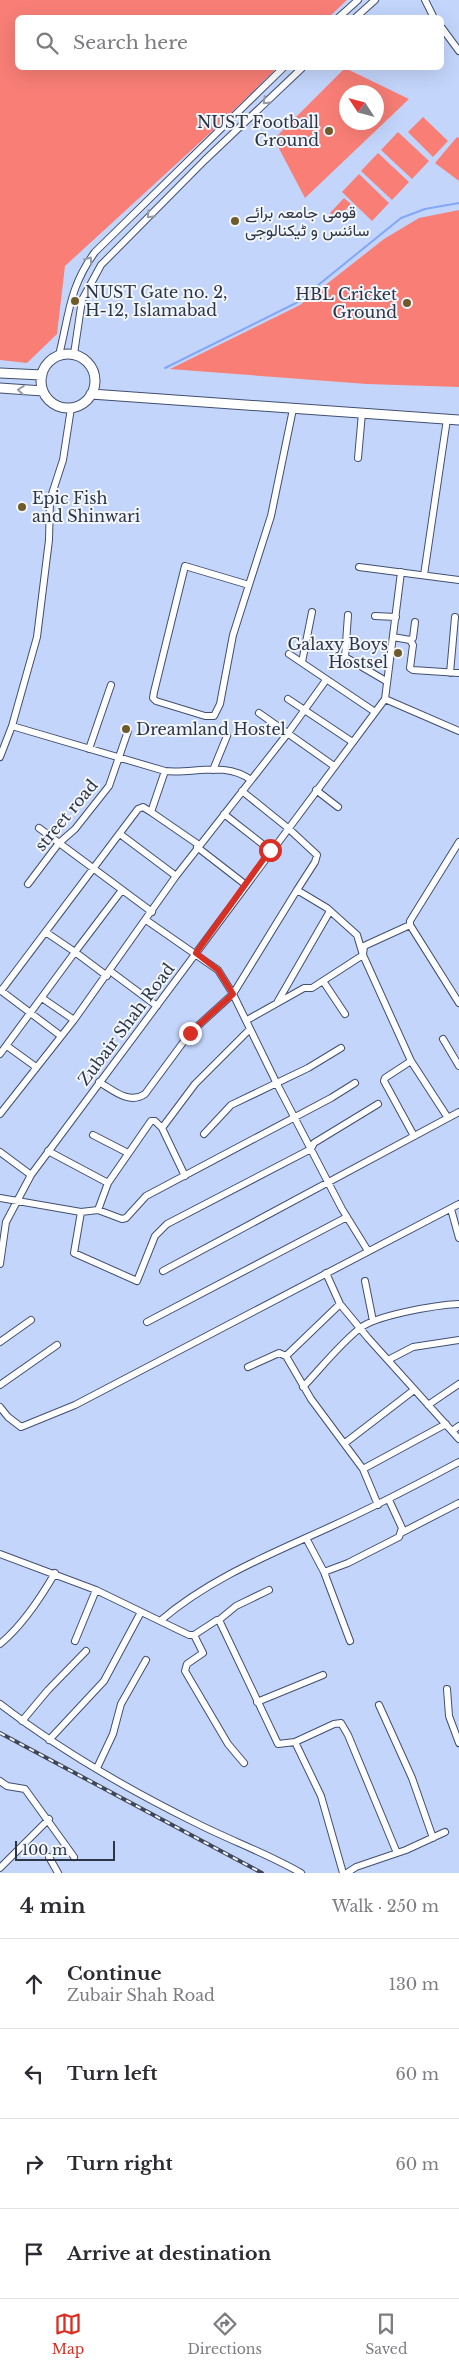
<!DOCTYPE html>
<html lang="en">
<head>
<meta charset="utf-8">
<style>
	:root { --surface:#fff; --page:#f7f7f7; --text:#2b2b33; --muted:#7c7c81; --line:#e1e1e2; --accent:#d93025 }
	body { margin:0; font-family:"Libre Baskerville",Vazirmatn,serif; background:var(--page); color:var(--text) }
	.compass { position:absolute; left:339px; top:85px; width:45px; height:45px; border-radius:50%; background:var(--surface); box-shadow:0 5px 20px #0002; rotate:306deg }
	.scale { position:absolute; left:15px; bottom:12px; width:100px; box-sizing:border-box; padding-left:5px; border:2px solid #2d3443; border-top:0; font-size:14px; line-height:18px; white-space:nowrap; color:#2d3443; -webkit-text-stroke:4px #f2f6fe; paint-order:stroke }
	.stop { position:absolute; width:15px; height:15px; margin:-11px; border:4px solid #d93025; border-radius:50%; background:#fff }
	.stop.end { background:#d93025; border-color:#fff; box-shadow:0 1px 5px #0008 }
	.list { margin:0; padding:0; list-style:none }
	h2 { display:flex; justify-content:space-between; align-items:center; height:65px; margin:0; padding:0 20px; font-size:21px }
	h2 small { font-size:16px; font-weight:400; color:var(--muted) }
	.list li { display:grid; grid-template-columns:32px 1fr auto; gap:15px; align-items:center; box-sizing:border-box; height:90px; padding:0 20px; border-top:1px solid var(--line) }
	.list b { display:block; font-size:19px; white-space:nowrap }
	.list p { margin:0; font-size:16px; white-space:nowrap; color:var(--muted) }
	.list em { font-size:16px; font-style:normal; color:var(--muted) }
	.icon { flex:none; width:28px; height:28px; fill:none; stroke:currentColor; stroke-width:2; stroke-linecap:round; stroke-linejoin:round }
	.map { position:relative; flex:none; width:459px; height:1873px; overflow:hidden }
	.search { position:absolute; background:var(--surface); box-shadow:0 5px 20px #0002; left:15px; right:15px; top:15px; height:55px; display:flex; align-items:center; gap:12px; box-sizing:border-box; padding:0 18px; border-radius:8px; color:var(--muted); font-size:19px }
	.sheet { height:425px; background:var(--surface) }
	nav { display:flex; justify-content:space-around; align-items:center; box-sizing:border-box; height:70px; border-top:1px solid var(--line); background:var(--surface); font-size:14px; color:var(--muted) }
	nav a { display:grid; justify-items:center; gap:2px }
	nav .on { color:var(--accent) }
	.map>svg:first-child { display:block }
</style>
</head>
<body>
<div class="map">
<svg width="459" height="1873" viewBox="0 0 459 1873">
	<rect width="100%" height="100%" fill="#c3d5fb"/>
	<path fill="#f87e76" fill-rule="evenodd" d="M0 0H347L329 17 18 18V68H277L209 134 65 266 57 334 27 363 0 360Z
		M345 68 409 99 305 198 274 139ZM346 92H376V122H346Z
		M423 117 448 141 433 157 408 132Z
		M398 132 429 161 412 179 381 150Z
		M457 137 459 138V181L435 163Z
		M378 153 409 182 392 200 361 171Z
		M359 174 389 203 372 221 342 192Z
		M344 198 351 204 337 219 330 213Z
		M459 210V387L367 384 170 369 300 305 384 239 419 218Z"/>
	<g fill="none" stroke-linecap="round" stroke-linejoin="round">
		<path stroke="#83a7f8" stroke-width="2" d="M165 368 296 303 401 218 425 209 459 203"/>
		<defs>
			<path id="street" d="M425 0 434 18
				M338 18 358 0
				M355 18 375 0
				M442 28 459 51
				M74 354 82 300 101 265 205 160 302 68
				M59 355C69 316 69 287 95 252L283 68
				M358 458 362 413
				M359 567 459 580
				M424 575 447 419
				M249 585 185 566 154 692 153 698 156 701 205 716H214L220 704 233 635 271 516 293 409
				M348 615 345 657 386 681
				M375 616 396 617
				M393 637 410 640
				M410 640 413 645 410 668 413 670 459 673
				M410 640 413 638 415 622
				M289 654 375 712
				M302 662 312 612
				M450 673 455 617
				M288 699 351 741
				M385 699 459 731
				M259 713 334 766
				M12 726 165 771C194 774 225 761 251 780
				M89 749 111 685
				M0 757 12 726 37 637 49 540 50 500 63 460 71 408
				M213 770 227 736
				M316 790 338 807
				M242 791 288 828 317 855 315 862 297 890 327 908 357 935 363 955 411 1061 448 1118
				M151 812 199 845
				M224 814 270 850
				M39 828 152 912
				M120 834 176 876
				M459 842 410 921V925L459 1003
				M197 847 246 885
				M28 884 59 843 75 829 109 786 128 731
				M146 920 218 970 233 994 277 1084 342 1209 368 1251
				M110 971 157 1006
				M107 976 75 952 122 890
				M323 981 345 1014
				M0 990 61 1036
				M1 991 138 809 143 807 151 812 165 771
				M42 998 74 1020
				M278 1001 330 911
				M247 1020 304 988H312L363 955 364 946 410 925
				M443 1039 459 1066
				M7 1046 36 1067
				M0 1054 75 952 47 933
				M411 1061 385 1078 384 1081 414 1136
				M99 1082C113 1090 129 1105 145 1094L190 1033 233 994 297 890
				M0 1114 74 1020 176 876 288 733 326 680
				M162 1128 185 1176
				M204 1134 231 1105 308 1068 341 1048
				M93 1135 128 1153
				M48 1151 108 1183
				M0 1152 31 1175
				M0 1198 81 1212 98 1210 122 1219 126 1218 146 1196 331 1098 355 1083
				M451 1209 459 1238
				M98 1210 108 1183 151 1121H155L162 1128 195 1084 250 1029
				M81 1212 74 1253 137 1281 155 1236 167 1224 311 1149 314 1143 378 1104
				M0 1264 6 1222 31 1175 385 699 401 572
				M163 1271 459 1112
				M326 1273 340 1304 368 1338 459 1439
				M365 1281 373 1321
				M147 1322 347 1217
				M0 1342 31 1320
				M286 1356 340 1304
				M388 1360 413 1347 459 1340
				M248 1367 279 1353 286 1356 311 1399 363 1469 378 1505
				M0 1385 57 1345
				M303 1387C321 1368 339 1345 359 1329 375 1315 437 1305 459 1304
				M428 1405 459 1384
				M0 1407 8 1417 21 1427 75 1405 459 1204
				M452 1431 459 1426
				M345 1443 414 1390
				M363 1469 446 1424
				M401 1533 459 1503
				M306 1538 324 1572 348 1563 399 1537 402 1528 389 1500
				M0 1554 96 1590 160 1621C210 1578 271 1554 330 1527 374 1507 416 1485 459 1462
				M324 1572 350 1641
				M219 1620 236 1606 269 1590
				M160 1621 189 1635H194L217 1620H219L278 1744 295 1742 334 1724 341 1723 348 1735 397 1853
				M194 1635 203 1653 187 1664 185 1671 228 1744 244 1763
				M75 1641 96 1590
				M0 1644C23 1625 40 1599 55 1573
				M447 1689 449 1716 459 1743
				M257 1702 323 1675
				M0 1704C61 1751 129 1790 198 1824 232 1841 268 1854 301 1873
				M379 1705 412 1778 433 1838
				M22 1721 48 1690 86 1651
				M49 1740 104 1681 141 1612
				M295 1742 321 1796 343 1873
				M97 1768 113 1734 121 1704 146 1660
				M0 1781 7 1786 25 1789 74 1857
				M49 1857 58 1873
				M0 1868 49 1819
				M347 1873 356 1867 406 1850 445 1832"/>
			<path id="secondary" d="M41 381a27 27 0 1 1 54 0a27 27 0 1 1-54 0Z
				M0 373 42 375
				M0 388 43 391
				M91 394 459 420"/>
		</defs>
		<use href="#street" stroke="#414f70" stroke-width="8"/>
		<use href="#secondary" stroke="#414f70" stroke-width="11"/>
		<use href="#street" stroke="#fff" stroke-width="6"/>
		<use href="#secondary" stroke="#fff" stroke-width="9"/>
		<defs>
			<path id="rail" d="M0 1733 262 1873"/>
		</defs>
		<use href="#rail" stroke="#3e4658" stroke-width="4"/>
		<use href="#rail" stroke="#f2f6fe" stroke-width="2" stroke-dasharray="5.5" stroke-linecap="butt"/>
	</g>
	<defs><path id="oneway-chevron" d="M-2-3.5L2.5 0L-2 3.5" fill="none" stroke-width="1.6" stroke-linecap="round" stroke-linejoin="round" transform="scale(1.25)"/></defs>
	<g stroke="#969aa1">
		<use href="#oneway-chevron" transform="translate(266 101) rotate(136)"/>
		<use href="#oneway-chevron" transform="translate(150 215) rotate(135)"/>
		<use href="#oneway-chevron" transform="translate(89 260) rotate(-54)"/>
		<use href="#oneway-chevron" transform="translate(21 390) rotate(-175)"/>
	</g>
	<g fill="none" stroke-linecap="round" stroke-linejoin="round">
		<path stroke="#d93025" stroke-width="6" d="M190 1033 233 994 218 970 196 953 270 850"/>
	</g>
	<g fill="#6f5a29" stroke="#f2f6fe" stroke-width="2">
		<circle cx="329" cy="131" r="5"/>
		<circle cx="235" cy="221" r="5"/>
		<circle cx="75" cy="301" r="5"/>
		<circle cx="407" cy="303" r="5"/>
		<circle cx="22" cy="507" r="5"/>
		<circle cx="398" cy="653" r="5"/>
		<circle cx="126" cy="729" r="5"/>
	</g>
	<g text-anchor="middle" stroke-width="4" stroke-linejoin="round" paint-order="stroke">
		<g font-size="16" fill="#2d3443" stroke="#f2f6fe" text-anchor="start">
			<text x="319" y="128" text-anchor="end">NUST Football<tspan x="319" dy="18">Ground</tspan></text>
			<text x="245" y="218">قومی جامعہ برائے<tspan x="245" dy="18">سائنس و ٹیکنالوجی</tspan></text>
			<text x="85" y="298">NUST Gate no. 2,<tspan x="85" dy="18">H-12, Islamabad</tspan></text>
			<text x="397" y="300" text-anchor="end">HBL Cricket<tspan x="397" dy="18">Ground</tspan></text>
			<text x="32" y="504">Epic Fish<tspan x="32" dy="18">and Shinwari</tspan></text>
			<text x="388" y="650" text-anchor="end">Galaxy Boys<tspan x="388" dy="18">Hostsel</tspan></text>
			<text x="136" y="735">Dreamland Hostel</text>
		</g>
		<g font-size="16" fill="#2d3443" stroke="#f2f6fe">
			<text transform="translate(66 815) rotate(-50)" y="6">street road</text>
			<text transform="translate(126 1024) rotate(-53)" y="6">Zubair Shah Road</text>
		</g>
	</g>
</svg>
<svg class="compass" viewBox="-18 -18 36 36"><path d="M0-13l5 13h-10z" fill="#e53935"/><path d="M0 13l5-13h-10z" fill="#7c7c81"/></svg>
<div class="scale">100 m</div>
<div class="stop" style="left:270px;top:850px"></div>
<div class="stop end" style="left:190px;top:1033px"></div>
<div class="search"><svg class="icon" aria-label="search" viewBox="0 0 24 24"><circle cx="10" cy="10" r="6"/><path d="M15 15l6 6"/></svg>Search here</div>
</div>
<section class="sheet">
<h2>4 min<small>Walk · 250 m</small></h2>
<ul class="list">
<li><svg class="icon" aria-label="ahead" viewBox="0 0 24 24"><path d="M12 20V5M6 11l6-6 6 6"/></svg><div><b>Continue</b><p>Zubair Shah Road</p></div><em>130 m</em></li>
<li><svg class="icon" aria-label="left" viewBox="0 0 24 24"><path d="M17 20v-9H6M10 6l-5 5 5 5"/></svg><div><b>Turn left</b></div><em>60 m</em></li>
<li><svg class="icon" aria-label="right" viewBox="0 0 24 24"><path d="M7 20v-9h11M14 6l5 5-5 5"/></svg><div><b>Turn right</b></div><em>60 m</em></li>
<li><svg class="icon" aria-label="arrive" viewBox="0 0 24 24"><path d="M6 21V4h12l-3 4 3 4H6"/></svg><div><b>Arrive at destination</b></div></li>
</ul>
</section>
<nav>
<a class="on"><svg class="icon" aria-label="map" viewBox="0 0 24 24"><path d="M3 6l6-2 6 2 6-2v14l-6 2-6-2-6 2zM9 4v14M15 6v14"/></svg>Map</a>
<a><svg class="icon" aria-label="directions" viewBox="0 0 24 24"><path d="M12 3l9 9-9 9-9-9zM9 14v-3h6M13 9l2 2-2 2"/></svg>Directions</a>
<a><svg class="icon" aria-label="saved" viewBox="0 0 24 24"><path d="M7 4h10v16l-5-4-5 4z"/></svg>Saved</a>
</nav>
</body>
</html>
